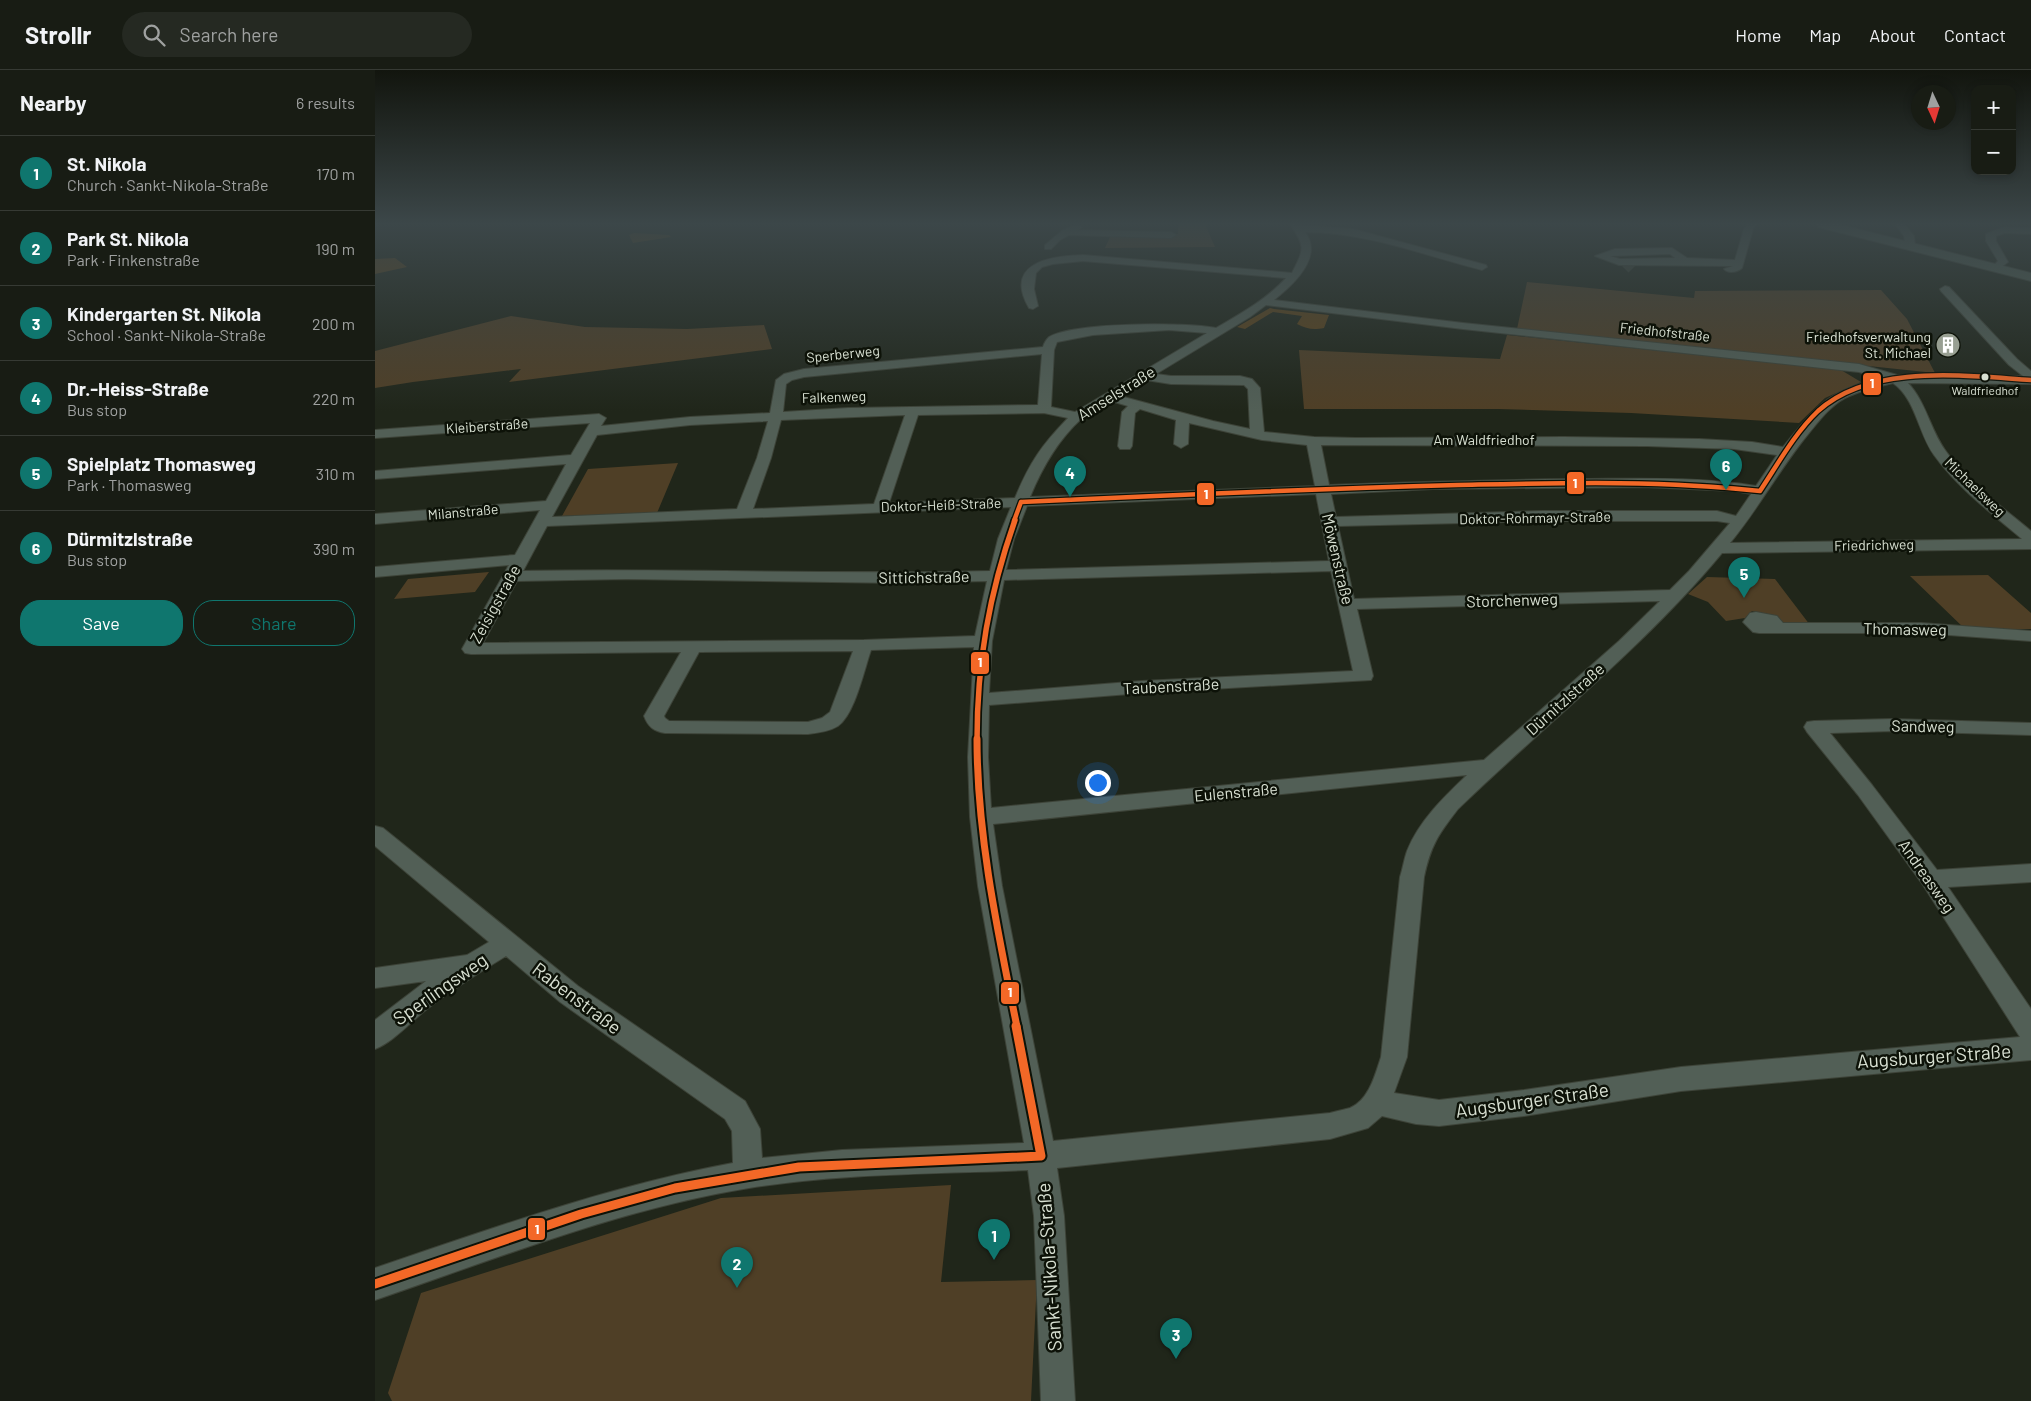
<!DOCTYPE html>
<html lang="en">
<head>
<meta charset="utf-8">
<style>
	:root { --surface:#181c14; --page:#252922; --text:#f1f3f6; --muted:#9fa1a0; --line:#363a34; --accent:#0f766e }
	body { margin:0; font-family:Barlow,sans-serif; background:var(--page); color:var(--text) }
	.controls { position:absolute; right:15px; top:15px; display:grid; overflow:hidden; border-radius:10px; box-shadow:0 2px 8px #0003 }
	.controls button { width:45px; height:45px; display:grid; place-items:center; padding:0; border:0; border-bottom:1px solid var(--line); background:var(--surface); color:var(--text); font:25px sans-serif }
	.compass { position:absolute; left:1536px; top:15px; width:45px; height:45px; border-radius:50%; background:var(--surface); box-shadow:0 2px 8px #0003; rotate:176deg }
	.you { position:absolute; left:722px; top:712px; width:18px; height:18px; margin:-12px; border:4px solid #fff; border-radius:50%; background:#1a73e8; box-shadow:0 0 0 8px #1a73e833 }
	.badge { display:grid; place-items:center; width:32px; height:32px; border-radius:50%; background:var(--accent); color:#fff; font-size:16px; font-weight:700 }
	.pin { position:absolute; translate:-50% -41px; filter:drop-shadow(0 1px 2px #0008) }
	.pin::after { content:''; position:absolute; top:26px; width:18px; height:15px; background:inherit; clip-path:polygon(0 0,100% 0,50% 100%) }
	.list { margin:0; padding:0; list-style:none }
	h2 { display:flex; justify-content:space-between; align-items:center; height:65px; margin:0; padding:0 20px; font-size:21px }
	h2 small { font-size:16px; font-weight:400; color:var(--muted) }
	.list li { display:grid; grid-template-columns:32px 1fr auto; gap:15px; align-items:center; box-sizing:border-box; height:75px; padding:0 20px; border-top:1px solid var(--line) }
	.list b { display:block; font-size:19px; white-space:nowrap }
	.list p { margin:0; font-size:16px; white-space:nowrap; color:var(--muted) }
	.list em { font-size:16px; font-style:normal; color:var(--muted) }
	.actions { display:flex; gap:10px; padding:15px 20px }
	.actions a { flex:1; padding:11px 0; border:1px solid var(--accent); border-radius:20px; text-align:center; font-size:18px; color:var(--accent) }
	.actions .main { background:var(--accent); color:#fff }
	.icon { flex:none; width:28px; height:28px; fill:none; stroke:currentColor; stroke-width:2; stroke-linecap:round; stroke-linejoin:round }
	.map { position:relative; flex:none; width:1656px; height:1331px; overflow:hidden }
	header { display:flex; align-items:center; gap:30px; box-sizing:border-box; height:70px; padding:0 25px; background:var(--surface); border-bottom:1px solid var(--line) }
	header strong { font-size:24px }
	nav { display:flex; gap:28px; margin-inline-start:auto; font-size:18px }
	.search { width:350px; height:45px; background:var(--page); display:flex; align-items:center; gap:12px; box-sizing:border-box; padding:0 18px; border-radius:28px; color:var(--muted); font-size:19px }
	main { display:flex }
	aside { flex:1; background:var(--surface) }
	.map>svg:first-child { display:block }
</style>
</head>
<body>
<header>
<strong>Strollr</strong>
<div class="search"><svg class="icon" aria-label="search" viewBox="0 0 24 24"><circle cx="10" cy="10" r="6"/><path d="M15 15l6 6"/></svg>Search here</div>
<nav><a>Home</a><a>Map</a><a>About</a><a>Contact</a></nav>
</header>
<main>
<aside>
<h2>Nearby<small>6 results</small></h2>
<ul class="list">
<li><span class="badge">1</span><div><b>St. Nikola</b><p>Church · Sankt-Nikola-Straße</p></div><em>170 m</em></li>
<li><span class="badge">2</span><div><b>Park St. Nikola</b><p>Park · Finkenstraße</p></div><em>190 m</em></li>
<li><span class="badge">3</span><div><b>Kindergarten St. Nikola</b><p>School · Sankt-Nikola-Straße</p></div><em>200 m</em></li>
<li><span class="badge">4</span><div><b>Dr.-Heiss-Straße</b><p>Bus stop</p></div><em>220 m</em></li>
<li><span class="badge">5</span><div><b>Spielplatz Thomasweg</b><p>Park · Thomasweg</p></div><em>310 m</em></li>
<li><span class="badge">6</span><div><b>Dürmitzlstraße</b><p>Bus stop</p></div><em>390 m</em></li>
</ul>
<div class="actions"><a class="main">Save</a><a>Share</a></div>
</aside>
<div class="map">
<svg width="1656" height="1331" viewBox="0 0 1656 1331">
	<rect width="100%" height="100%" fill="#20261a"/>
	<path fill="#4f3f26" d="M803 154H830L840 177 730 178 735 167 797 166V164H803Z
		M1152 212 1319 228 1320 221 1506 220 1532 249 1560 303 1142 259Z
		M136 246 210 257 312 259 389 255 397 279 134 312 146 299 38 312 0 318V281Z
		M1132 265 1466 300 1486 312 1450 328 1424 353 1256 343 1123 339H929L924 280 1125 289Z
		M303 393 282 443 187 446 213 399Z
		M114 502 100 522 19 529 33 509Z
		M1613 505 1656 543V559H1590L1535 506Z
		M1332 507 1400 509 1435 555H1407L1400 547 1377 541 1370 548 1351 551 1333 532 1313 524Z
		M576 1115 566 1212 662 1210 656 1331H17L13 1323 46 1223 346 1128Z"/>
	<path fill="#5d431a" d="M259 163 294 165 296 167 258 173 254 165Z
		M20 188 32 197 0 204V189Z
		M895 238 899 239 954 245 949 258C938 260 932 259 922 254L927 246 898 242 870 259 862 257Z"/>
	<g fill="none" stroke-linecap="round" stroke-linejoin="round">
		<path stroke="#3c4236" stroke-width="10" stroke-dasharray="10 5" stroke-linecap="butt" d="M1250 192 1259 201"/>
		<defs>
			<path id="minor" d="M702 154 707 157 703 160 796 162 801 165 796 168 694 165 685 170 676 179H670V175L688 160Z
				M915 154 978 159 1111 195 1112 197 1107 200C1048 185 991 162 930 162 949 187 918 215 899 230L1088 253 1484 294 1522 305 1648 306 1634 295 1566 221 1565 219 1570 216 1574 217 1642 289 1656 301V314L1533 313C1551 332 1555 359 1570 380 1592 412 1626 436 1656 461V479L1347 483C1269 577 1171 654 1083 739 1063 765 1056 775 1049 807L1032 987 1019 1023 1064 1030 1149 1020 1306 997 1645 967 1548 815 1483 725 1432 662 1429 657 1432 652 1439 651 1517 649 1656 653V665L1517 661 1455 663 1497 715 1562 800 1656 794V812L1573 817 1656 939V990L1306 1021 1149 1046 1064 1056 1041 1054 1007 1046 993 1058 955 1069 682 1098 689 1146 700 1331H666L659 1146 653 1100C560 1104 466 1103 374 1118 245 1139 123 1188 0 1230V1198C118 1158 235 1116 358 1093L357 1061 350 1049 185 932 131 886C105 902 80 918 56 936 39 948 19 972 0 979V950L51 911 0 918V898L92 885 114 872 0 776V756L8 758 203 916 370 1031 385 1059 387 1088 467 1080 649 1073 603 816 595 747 593 687 599 577 496 580C489 600 480 644 463 656 455 661 443 663 433 664L290 663C279 661 273 657 269 646L306 582 96 584 90 583 87 579 134 495 0 507V497L140 485 165 440 0 454V444L171 431 191 394 0 409V401L196 385 215 353 0 368V360L224 344 231 348 226 356 315 347 395 343 401 310 409 304 429 299 668 277C669 273 671 270 674 267 699 252 811 252 841 258 865 244 892 229 911 208L708 191 678 194 667 197 661 203 659 219 663 236 658 239 654 238C628 193 675 186 708 185L917 203C929 179 931 177 915 154ZM891 235 1088 259 1484 302 1507 308C1454 319 1441 337 1408 377L1377 372 1324 369 1189 367 981 368 939 367 889 362 885 318 877 309 865 306H796L781 304 875 247ZM794 260 832 263 700 342 676 337 679 280 682 272 718 265ZM667 284 663 335 473 338 408 342 411 314 417 310 429 307ZM771 310 796 314 869 315 873 319 875 359 838 351 745 326ZM1518 313C1541 329 1543 363 1559 385 1583 418 1616 443 1647 469L1355 473C1384 438 1405 398 1434 363 1444 351 1455 336 1470 328 1484 321 1501 317 1518 313ZM736 331 753 336 747 342 743 376 745 379H755L757 376 760 343 765 339 801 350 799 374 806 378 813 374 814 353 887 370 932 375 940 416 655 427C667 398 682 371 706 349 715 342 727 337 736 331ZM669 343 693 348C666 376 655 392 640 428L514 433 543 345ZM530 345 499 434 378 439 396 388 406 350ZM393 351 382 388 362 439 177 447 222 365 315 355ZM946 375 1272 376 1359 379 1402 385 1381 416C1321 406 1259 409 1198 409 1117 410 1036 412 954 415ZM1268 417 1360 421 1376 424 1361 446 1342 441H1168L961 447 956 424 1058 419ZM941 424 954 491 631 500 639 469 652 436ZM636 437 623 469 615 501C459 505 303 498 148 501L172 456ZM1168 451H1342L1355 453 1314 501 1295 520 979 529 963 456ZM956 501 978 601 767 611 614 623 617 571 629 510ZM252 509 525 513 612 511 600 566 489 570 108 573 142 511ZM1285 531 1244 571 1109 690 616 738 613 687 614 635 767 623 996 610 998 606 982 539ZM478 581 455 642 447 648 433 652 294 651 290 648 289 646 324 582ZM1092 705C1069 727 1044 751 1032 781 1029 789 1028 798 1025 807L1006 987C1000 1005 994 1030 975 1038 969 1040 961 1041 955 1043L678 1071 627 816 618 754Z
				M1373 154H1382L1378 159 1367 198C1363 202 1353 204 1349 199L1358 196 1244 195 1220 186 1240 179 1297 178 1312 188 1360 190 1369 159ZM1295 184 1300 188 1245 189 1235 186Z
				M1520 154H1529L1539 166 1540 175 1538 177 1529 178 1527 176 1530 174 1529 166Z
				M1629 157 1656 158V164L1630 163 1621 166V171L1633 192 1621 201 1616 198 1623 191 1611 171V164Z
				M1381 542 1402 546 1408 553H1546L1656 561V571L1546 563H1384L1378 562 1368 552 1375 543Z"/>
			<path id="secondary" d="M1441 154H1463L1656 203V211L1443 157Z"/>
		</defs>
		<use href="#minor" stroke="#3d4338" stroke-width="2"/>
		<use href="#secondary" stroke="#3d4338" stroke-width="2"/>
		<use href="#minor" fill="#525f56" fill-rule="evenodd"/>
		<use href="#secondary" fill="#526256" fill-rule="evenodd"/>
		<defs>
			<path id="bus-1-far3" d="M1385 421C1403 394 1419 364 1443 341 1496 293 1590 306 1656 310
				M646 432C792 425 938 419 1083 415 1184 413 1285 410 1385 421
				M639 451 646 432"/>
			<path id="bus-1-far2" d="M602 671C602 592 614 524 640 450"/>
			<path id="bus-1-far1" d="M602 669C602 766 623 863 642 957"/>
			<path id="bus-1" d="M641 956 666 1086
				M0 1214 206 1144 300 1118 424 1097 666 1086"/>
		</defs>
		<use href="#bus-1-far3" stroke="#0d1208" stroke-width="7"/>
		<use href="#bus-1-far2" stroke="#0d1208" stroke-width="9"/>
		<use href="#bus-1-far1" stroke="#0d1208" stroke-width="11"/>
		<use href="#bus-1" stroke="#0d1208" stroke-width="13"/>
		<use href="#bus-1-far3" stroke="#f36827" stroke-width="4.5"/>
		<use href="#bus-1-far2" stroke="#f36827" stroke-width="5.5"/>
		<use href="#bus-1-far1" stroke="#f36827" stroke-width="7"/>
		<use href="#bus-1" stroke="#f36827" stroke-width="9"/>
	</g>
	<linearGradient id="sky" x2="0" y2="1"><stop stop-color="#12150e"/><stop offset="0.45" stop-color="#3c4749"/><stop offset="1" stop-color="#3c4749" stop-opacity="0"/></linearGradient>
	<rect width="1656" height="341" fill="url(#sky)"/>
	<defs>
		<symbol id="building-disc" viewBox="-11 -11 22 22"><circle r="9.5" fill="#989f92" stroke="#0d1208"/><path d="M-4-6H4V6H1V3H-1V6H-4ZM-2.5-4.3h1.7v1.8h-1.7ZM.8-4.3h1.7v1.8H.8ZM-2.5-1h1.7V.8h-1.7ZM.8-1h1.7V.8H.8Z" fill="#fff"/></symbol>
	</defs>
	<g fill-rule="evenodd">
		<use href="#building-disc" x="1559" y="261" width="28" height="28"/>
	</g>
	<circle fill="#d8e0d2" stroke="#0d1208" stroke-width="2" cx="1610" cy="307" r="4.5"/>
	<g text-anchor="middle" stroke-width="5" stroke-linejoin="round" paint-order="stroke">
		<g font-size="12" fill="#d8e0d2" stroke="#0d1208">
			<text x="1610" y="325">Waldfriedhof</text>
		</g>
		<g font-size="14" fill="#d8e0d2" stroke="#0d1208">
			<text transform="translate(1290 262) rotate(6)" y="5">Friedhofstraße</text>
			<text transform="translate(468 284) rotate(-6)" y="5">Sperberweg</text>
			<text transform="translate(459 327) rotate(-2)" y="5">Falkenweg</text>
			<text transform="translate(112 356) rotate(-4)" y="5">Kleiberstraße</text>
			<text x="1109" y="375">Am Waldfriedhof</text>
			<text transform="translate(1600 417) rotate(44)" y="5">Michaelsweg</text>
			<text transform="translate(566 435) rotate(-2)" y="5">Doktor-Heiß-Straße</text>
			<text transform="translate(88 442) rotate(-5)" y="5">Milanstraße</text>
			<text transform="translate(1160 448) rotate(-1)" y="5">Doktor-Rohrmayr-Straße</text>
			<text transform="translate(1499 475) rotate(-1)" y="5">Friedrichweg</text>
		</g>
		<g font-size="14" fill="#d8e0d2" stroke="#0d1208" text-anchor="end">
			<text x="1556" y="272">Friedhofsverwaltung<tspan x="1556" dy="16">St. Michael</tspan></text>
		</g>
		<g font-size="16" fill="#d8e0d2" stroke="#0d1208">
			<text transform="translate(741 323) rotate(-32)" y="6">Amselstraße</text>
			<text transform="translate(963 489) rotate(77)" y="6">Möwenstraße</text>
			<text transform="translate(549 507) rotate(-1)" y="6">Sittichstraße</text>
			<text transform="translate(1137 530) rotate(-2)" y="6">Storchenweg</text>
			<text transform="translate(120 534) rotate(-61)" y="6">Zeisigstraße</text>
			<text transform="translate(1530 559) rotate(1)" y="6">Thomasweg</text>
			<text transform="translate(796 616) rotate(-3)" y="6">Taubenstraße</text>
			<text transform="translate(1190 629) rotate(-42)" y="6">Dürnitzlstraße</text>
			<text transform="translate(1548 656) rotate(1)" y="6">Sandweg</text>
			<text transform="translate(861 722) rotate(-5)" y="6">Eulenstraße</text>
			<text transform="translate(1552 806) rotate(55)" y="6">Andreasweg</text>
		</g>
		<g font-size="19" fill="#d8e0d2" stroke="#0d1208">
			<text transform="translate(65 919) rotate(-35)" y="7">Sperlingsweg</text>
			<text transform="translate(202 928) rotate(37)" y="7">Rabenstraße</text>
			<text transform="translate(1559 986) rotate(-4)" y="7">Augsburger Straße</text>
			<text transform="translate(1157 1030) rotate(-8)" y="7">Augsburger Straße</text>
			<text transform="translate(674 1197) rotate(-94)" y="7">Sankt-Nikola-Straße</text>
		</g>
	</g>
	<g stroke="#0d1208" stroke-width="2">
		<rect x="1487" y="302" width="20" height="24" rx="5" fill="#f36827"/>
		<rect x="1191" y="401" width="19" height="24" rx="5" fill="#f36827"/>
		<rect x="821" y="412" width="19" height="24" rx="5" fill="#f36827"/>
		<rect x="595" y="581" width="20" height="24" rx="5" fill="#f36827"/>
		<rect x="625" y="911" width="20" height="24" rx="5" fill="#f36827"/>
		<rect x="152" y="1147" width="19" height="24" rx="5" fill="#f36827"/>
	</g>
	<g font-size="14" text-anchor="middle" font-weight="bold" fill="#fff">
		<text x="1497" y="318">1</text>
		<text x="1200" y="418">1</text>
		<text x="831" y="429">1</text>
		<text x="605" y="597">1</text>
		<text x="635" y="927">1</text>
		<text x="162" y="1164">1</text>
	</g>
</svg>
<div class="controls">
<button>+</button>
<button>−</button>
</div>
<svg class="compass" viewBox="-18 -18 36 36"><path d="M0-13l5 13h-10z" fill="#e53935"/><path d="M0 13l5-13h-10z" fill="#9fa1a0"/></svg>
<div class="you"></div>
<div class="pin badge" style="left:619px;top:1190px">1</div>
<div class="pin badge" style="left:362px;top:1218px">2</div>
<div class="pin badge" style="left:801px;top:1289px">3</div>
<div class="pin badge" style="left:695px;top:427px">4</div>
<div class="pin badge" style="left:1369px;top:528px">5</div>
<div class="pin badge" style="left:1351px;top:420px">6</div>
</div>
</main>
</body>
</html>
